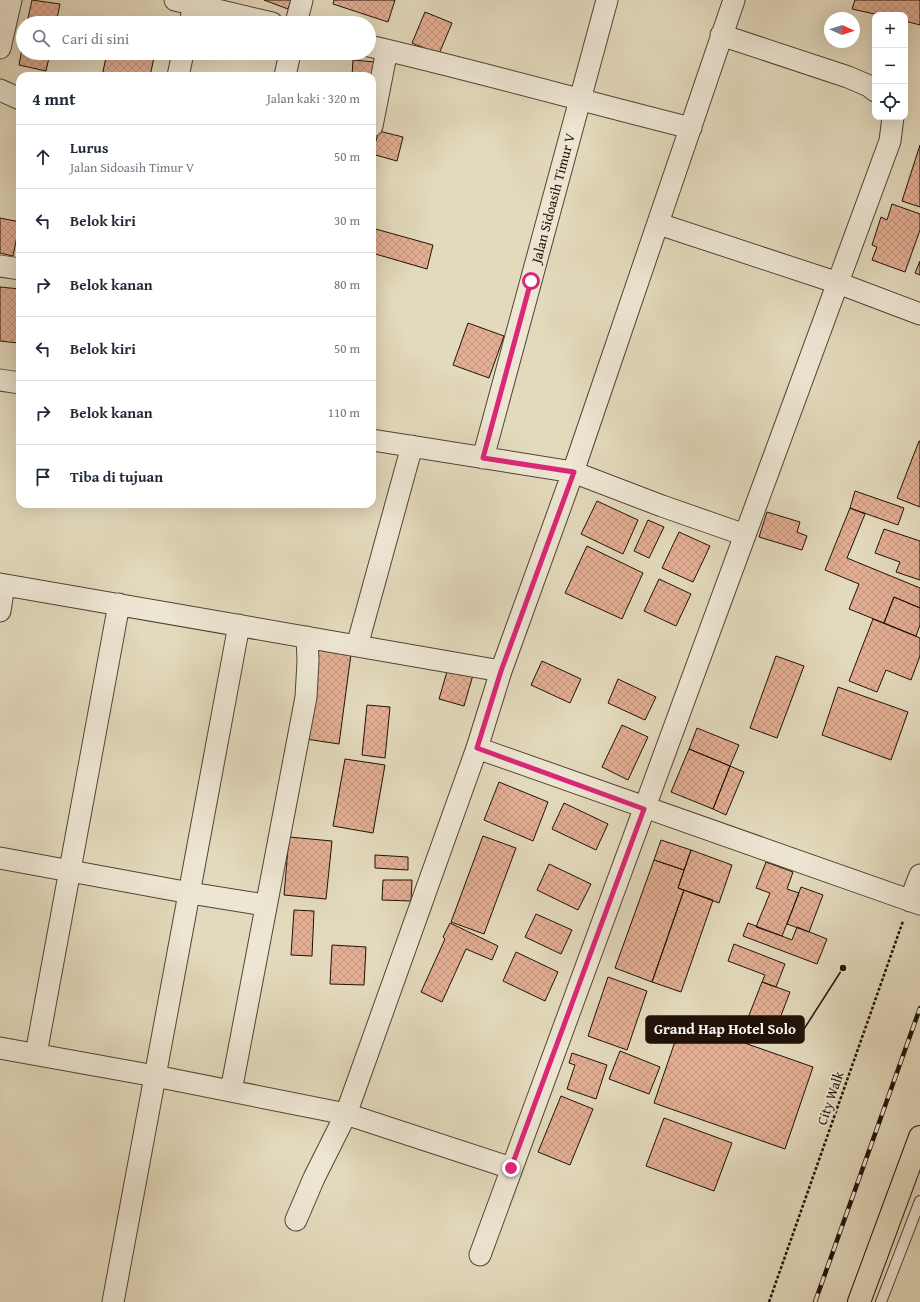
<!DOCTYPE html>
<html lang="id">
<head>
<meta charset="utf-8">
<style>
	:root { --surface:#fff; --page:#f6f6f7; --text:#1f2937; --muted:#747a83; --line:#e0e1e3 }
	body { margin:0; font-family:"Gentium Book Plus",serif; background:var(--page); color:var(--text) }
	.controls { position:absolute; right:12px; top:12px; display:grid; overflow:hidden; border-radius:8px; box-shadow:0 4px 16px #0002 }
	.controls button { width:36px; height:36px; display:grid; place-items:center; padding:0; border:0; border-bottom:1px solid var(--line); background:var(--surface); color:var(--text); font:20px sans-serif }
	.compass { position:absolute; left:824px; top:12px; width:36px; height:36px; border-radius:50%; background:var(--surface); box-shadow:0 4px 16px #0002; rotate:93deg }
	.stop { position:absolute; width:12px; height:12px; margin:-9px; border:3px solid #db2777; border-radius:50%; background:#fff }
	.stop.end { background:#db2777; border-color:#fff; box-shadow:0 1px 4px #0008 }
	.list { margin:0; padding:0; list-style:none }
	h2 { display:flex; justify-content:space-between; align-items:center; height:52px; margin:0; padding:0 16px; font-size:17px }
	h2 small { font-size:13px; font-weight:400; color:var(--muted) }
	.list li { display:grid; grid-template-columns:26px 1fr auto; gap:12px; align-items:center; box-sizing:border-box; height:64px; padding:0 16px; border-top:1px solid var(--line) }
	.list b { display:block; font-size:15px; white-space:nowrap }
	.list p { margin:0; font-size:13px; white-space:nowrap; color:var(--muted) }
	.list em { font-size:13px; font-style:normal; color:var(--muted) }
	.icon { flex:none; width:22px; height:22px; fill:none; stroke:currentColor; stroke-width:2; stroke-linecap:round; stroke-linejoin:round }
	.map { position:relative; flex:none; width:920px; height:1302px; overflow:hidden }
	.search { position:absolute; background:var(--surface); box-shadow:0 4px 16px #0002; left:16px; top:16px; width:360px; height:44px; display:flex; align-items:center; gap:10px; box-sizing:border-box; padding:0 14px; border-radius:22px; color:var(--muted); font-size:15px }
	.panel { position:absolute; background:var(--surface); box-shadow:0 4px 16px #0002; left:16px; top:72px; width:360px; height:436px; border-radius:12px }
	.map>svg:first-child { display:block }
</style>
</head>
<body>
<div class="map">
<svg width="920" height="1302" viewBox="0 0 920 1302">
	<defs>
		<pattern id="building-cross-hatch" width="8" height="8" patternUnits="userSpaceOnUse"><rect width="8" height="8" fill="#e3ae93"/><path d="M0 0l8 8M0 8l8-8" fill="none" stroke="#c2957d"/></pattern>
	</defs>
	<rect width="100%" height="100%" fill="#e3d9bc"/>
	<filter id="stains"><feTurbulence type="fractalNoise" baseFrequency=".005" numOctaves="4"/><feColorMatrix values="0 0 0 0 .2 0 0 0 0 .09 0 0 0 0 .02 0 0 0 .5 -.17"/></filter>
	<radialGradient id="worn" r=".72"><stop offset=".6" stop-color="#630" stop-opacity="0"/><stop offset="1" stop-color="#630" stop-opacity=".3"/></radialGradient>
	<path fill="url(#building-cross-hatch)" stroke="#201208" d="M32 0 60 4 56 23H27Z
		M264 0H291L288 9Z
		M334 0H395L388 22 333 4Z
		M855 0H920V25L905 21V15H879L852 9Z
		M425 12 452 23 439 54 412 43Z
		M23 43V53H50L46 71 19 65Z
		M107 53H155L150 76H102Z
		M353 60 375 62 372 76H352Z
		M379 131 403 137 397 161 372 154Z
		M920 145V207L902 201Z
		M892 204 920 214V230L905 272 872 260 877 247 872 245 881 217 887 220Z
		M0 218 20 222 13 256 0 253Z
		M372 228 433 245 427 269 372 253Z
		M920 261V275L915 273Z
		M0 287 20 289V328L18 343 0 341Z
		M468 323 504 336 489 378 453 365Z
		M919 441H920V507L897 498Z
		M855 491 904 508 898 525 850 508Z
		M597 501 638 520 623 554 581 534Z
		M850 508 865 514 847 558 920 588V608L894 597 884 623 849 609 859 584 825 570Z
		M767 512 800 522 797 532 807 536 802 550 759 537Z
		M648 520 664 527 649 558 634 551Z
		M884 529 920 541V580L896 572 900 562 875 553Z
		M679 532 710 546 693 582 662 568Z
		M587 546 643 573 622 619 565 593Z
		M659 579 691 594 676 626 644 611Z
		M894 597 920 608V625L916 636 884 623Z
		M873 619 920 638V656L911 680 886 670 877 692 849 681Z
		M318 650 351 654 339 744 306 739Z
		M776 656 804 666 777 738 750 728Z
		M542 661 581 679 570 703 531 685Z
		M448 668 473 675 464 706 439 699Z
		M618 679 656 697 645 720 608 703Z
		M838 687 908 712 891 760 822 735Z
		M367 705 390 707 385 758 362 755Z
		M622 725 648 737 628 780 602 767Z
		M697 728 739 745 730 766 689 749Z
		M689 749 730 766 713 809 671 792Z
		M345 759 385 765 373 833 333 826Z
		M730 766 744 772 726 815 713 809Z
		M499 782 548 802 533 841 484 820Z
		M564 803 608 824 596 850 552 829Z
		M483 836 516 848 484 934 451 922Z
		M289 837 332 841 326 899 284 895Z
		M661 840 691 850 684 870 654 860Z
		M691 850 732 865 719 903 678 888Z
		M375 855 408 857V870L375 868Z
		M654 860 684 870 678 888 684 890 652 982 615 968Z
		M766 862 793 872 787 889 799 893 782 936 756 927 770 893 756 888Z
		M549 864 591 884 578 910 537 890Z
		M383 880H412L411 901 382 900Z
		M801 887 823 895 809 932 787 924Z
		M684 890 713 900 681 992 652 982Z
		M294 910 314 911 312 956 291 955Z
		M536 914 572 930 561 954 525 937Z
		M450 923 498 946 492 960 466 949 442 1002 421 992 445 939 443 937Z
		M748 923 792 940 797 927 827 939 817 964 743 936Z
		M734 944 785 964 776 987 762 982 765 975 728 961Z
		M332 945 366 947 364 985 330 984Z
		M516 952 558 972 545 1001 503 981Z
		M608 977 647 991 627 1050 588 1036Z
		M762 982 790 992 774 1034 746 1023Z
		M682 1021 813 1067 785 1149 654 1103Z
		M620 1051 660 1067 649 1094 609 1079Z
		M572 1053 607 1065 596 1099 567 1089 575 1065 569 1063Z
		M561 1096 593 1109 570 1165 538 1152Z
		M664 1118 732 1143 714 1191 646 1166Z"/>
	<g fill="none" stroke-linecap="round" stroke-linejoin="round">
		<defs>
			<path id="lane" d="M881 1302 920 1201"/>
			<path id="street" d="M175 0 272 23
				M190 23 194 5
				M296 23 302 0
				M721 35 848 77 869 86 875 91
				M369 46C477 71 583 101 691 128
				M0 48 11 0
				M178 76 183 53
				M285 76 290 53
				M0 90 20 99
				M372 126 387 50
				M659 224 838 283 920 314
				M0 266 20 269
				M0 380 20 383
				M372 440 573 472 662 506 745 535
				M483 458 607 0
				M0 584 501 671
				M0 611 4 585
				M357 646 412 446
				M477 748 920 904
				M0 858 190 893 265 905
				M910 901 920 875
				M0 1048 155 1076 346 1114 477 748 501 671 573 472 734 0
				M36 1054 119 604
				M231 1091 306 697 308 661 307 637
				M296 1220 314 1178 346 1114 511 1168
				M480 1255 890 141 893 117
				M113 1302 239 625"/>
			<path id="primary" d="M859 1302 920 1137"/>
		</defs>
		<use href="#lane" stroke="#514435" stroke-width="12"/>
		<use href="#street" stroke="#514435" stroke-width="23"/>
		<use href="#primary" stroke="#201208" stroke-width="24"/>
		<path stroke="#201208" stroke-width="2.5" stroke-dasharray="3 2" stroke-linecap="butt" d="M769 1302 903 921"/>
		<use href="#lane" stroke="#ede6d3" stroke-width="10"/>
		<use href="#street" stroke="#ede6d3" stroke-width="21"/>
		<use href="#primary" stroke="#e3d9bc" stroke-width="22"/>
		<defs>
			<path id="rail" d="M815 1302 920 1008"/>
		</defs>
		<use href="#rail" stroke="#201208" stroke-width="4.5"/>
		<use href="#rail" stroke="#ede6d3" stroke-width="3" stroke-dasharray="9" stroke-linecap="butt"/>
	</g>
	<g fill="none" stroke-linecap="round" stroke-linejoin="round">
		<path stroke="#db2777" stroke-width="5" d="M511 1168 644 809 477 748 501 671 574 472 483 458 531 281"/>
	</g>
	<g text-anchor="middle" stroke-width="4" stroke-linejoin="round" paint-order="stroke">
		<g font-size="14" fill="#201208" stroke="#ede6d3">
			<text transform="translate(553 198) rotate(-75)" y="5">Jalan Sidoasih Timur V</text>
			<text transform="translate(830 1098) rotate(-71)" y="5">City Walk</text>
		</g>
	</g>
	<path fill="none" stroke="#201208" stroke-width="1.5" d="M843 968L804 1029"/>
	<circle fill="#201208" stroke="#ede6d3" stroke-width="1.5" cx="843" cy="968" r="4"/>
	<rect fill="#201208" stroke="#201208" stroke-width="1.5" x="646" y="1016" width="158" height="27" rx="4"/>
	<g font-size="15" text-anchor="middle" font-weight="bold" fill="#fff">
		<text x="725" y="1034">Grand Hap Hotel Solo</text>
	</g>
	<rect width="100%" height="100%" filter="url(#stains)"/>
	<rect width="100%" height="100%" fill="url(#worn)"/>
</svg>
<div class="controls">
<button>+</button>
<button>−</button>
<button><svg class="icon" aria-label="locate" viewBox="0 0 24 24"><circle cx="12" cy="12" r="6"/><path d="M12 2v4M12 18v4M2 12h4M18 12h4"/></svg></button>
</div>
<svg class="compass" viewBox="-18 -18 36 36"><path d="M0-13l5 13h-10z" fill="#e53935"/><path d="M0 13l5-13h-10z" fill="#747a83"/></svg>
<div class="stop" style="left:531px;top:281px"></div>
<div class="stop end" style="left:511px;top:1168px"></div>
<div class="search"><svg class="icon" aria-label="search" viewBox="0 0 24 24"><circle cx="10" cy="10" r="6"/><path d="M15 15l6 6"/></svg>Cari di sini</div>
<section class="panel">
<h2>4 mnt<small>Jalan kaki · 320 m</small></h2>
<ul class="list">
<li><svg class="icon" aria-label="ahead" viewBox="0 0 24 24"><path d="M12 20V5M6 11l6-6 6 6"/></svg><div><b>Lurus</b><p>Jalan Sidoasih Timur V</p></div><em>50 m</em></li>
<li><svg class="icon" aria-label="left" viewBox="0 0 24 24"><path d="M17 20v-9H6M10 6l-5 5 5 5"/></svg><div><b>Belok kiri</b></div><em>30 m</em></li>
<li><svg class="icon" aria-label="right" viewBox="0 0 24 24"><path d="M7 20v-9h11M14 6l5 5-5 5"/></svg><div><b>Belok kanan</b></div><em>80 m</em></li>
<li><svg class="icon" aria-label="left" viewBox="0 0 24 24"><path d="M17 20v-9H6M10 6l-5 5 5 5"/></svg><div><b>Belok kiri</b></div><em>50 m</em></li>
<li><svg class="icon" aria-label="right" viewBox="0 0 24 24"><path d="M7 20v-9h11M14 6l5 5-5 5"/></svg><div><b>Belok kanan</b></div><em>110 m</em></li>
<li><svg class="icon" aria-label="arrive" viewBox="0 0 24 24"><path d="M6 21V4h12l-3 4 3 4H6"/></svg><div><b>Tiba di tujuan</b></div></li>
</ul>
</section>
</div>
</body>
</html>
